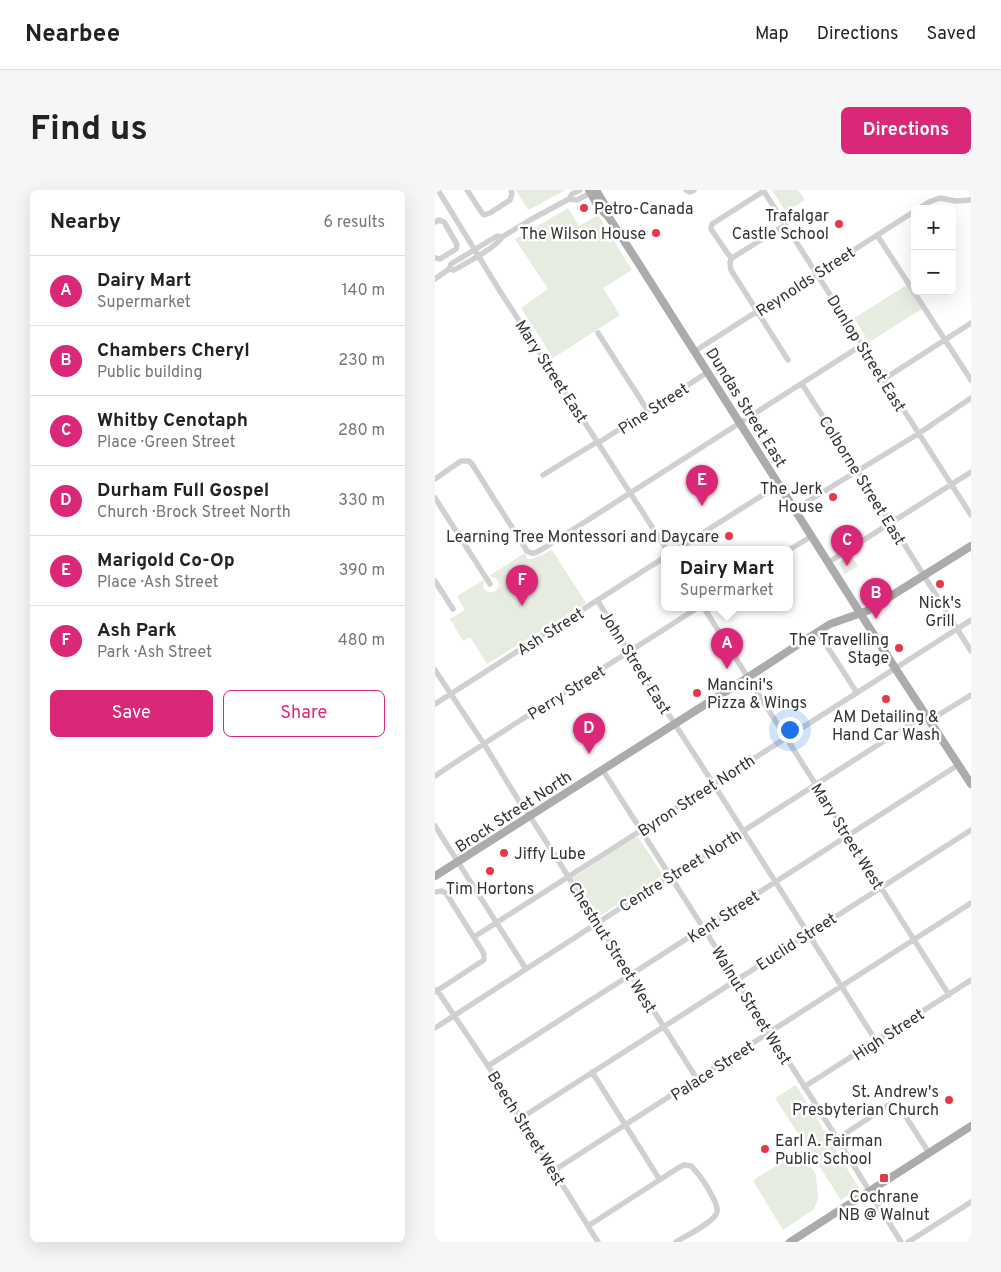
<!DOCTYPE html>
<html lang="en">
<head>
<meta charset="utf-8">
<style>
	:root { --surface:#fff; --page:#f6f6f6; --text:#222; --muted:#767676; --line:#e0e0e0; --accent:#db2777 }
	body { margin:0; font-family:Overpass,sans-serif; background:var(--page); color:var(--text) }
	.controls { position:absolute; right:15px; top:15px; display:grid; overflow:hidden; border-radius:8px; box-shadow:0 5px 20px #0002 }
	.controls button { width:45px; height:45px; display:grid; place-items:center; padding:0; border:0; border-bottom:1px solid var(--line); background:var(--surface); color:var(--text); font:25px sans-serif }
	.you { position:absolute; left:354px; top:539px; width:18px; height:18px; margin:-12px; border:4px solid #fff; border-radius:50%; background:#1a73e8; box-shadow:0 0 0 8px #1a73e833 }
	.badge { display:grid; place-items:center; width:32px; height:32px; border-radius:50%; background:var(--accent); color:#fff; font-size:16px; font-weight:700 }
	.pin { position:absolute; translate:-50% -41px; filter:drop-shadow(0 1px 2px #0008) }
	.pin::after { content:''; position:absolute; top:26px; width:18px; height:15px; background:inherit; clip-path:polygon(0 0,100% 0,50% 100%) }
	.popup { position:absolute; left:226px; top:356px; width:132px; height:65px; box-sizing:border-box; display:grid; place-content:center; border-radius:8px; background:var(--surface); filter:drop-shadow(0 1px 4px #0005); font-size:16px; white-space:nowrap; color:var(--muted) }
	.popup b { font-size:19px; color:var(--text) }
	.popup::after { content:''; position:absolute; left:50%; top:100%; margin-left:-10px; border:10px solid transparent; border-top-color:var(--surface) }
	.list { margin:0; padding:0; list-style:none }
	h2 { display:flex; justify-content:space-between; align-items:center; height:65px; margin:0; padding:0 20px; font-size:21px }
	h2 small { font-size:16px; font-weight:400; color:var(--muted) }
	.list li { display:grid; grid-template-columns:32px 1fr auto; gap:15px; align-items:center; box-sizing:border-box; height:70px; padding:0 20px; border-top:1px solid var(--line) }
	.list b { display:block; font-size:19px; white-space:nowrap }
	.list p { margin:0; font-size:16px; white-space:nowrap; color:var(--muted) }
	.list em { font-size:16px; font-style:normal; color:var(--muted) }
	.actions { display:flex; gap:10px; padding:15px 20px }
	.actions a { flex:1; padding:11px 0; border:1px solid var(--accent); border-radius:8px; text-align:center; font-size:18px; color:var(--accent) }
	.actions .main { background:var(--accent); color:#fff }
	.map { position:relative; flex:none; width:536px; height:1052px; overflow:hidden; border-radius:8px }
	header { display:flex; align-items:center; gap:30px; box-sizing:border-box; height:70px; padding:0 25px; background:var(--surface); border-bottom:1px solid var(--line) }
	header strong { font-size:24px }
	nav { display:flex; gap:28px; margin-inline-start:auto; font-size:18px }
	.intro { display:flex; align-items:center; justify-content:space-between; box-sizing:border-box; height:120px; padding:0 30px }
	h1 { margin:0; font-size:35px }
	.button { padding:12px 22px; border-radius:8px; background:var(--accent); color:#fff; font-size:18px; font-weight:700 }
	main { display:flex; gap:30px; padding:0 30px }
	aside { flex:1; background:var(--surface); border-radius:8px; box-shadow:0 5px 20px #0002 }
	.map>svg:first-child { display:block }
</style>
</head>
<body>
<header>
<strong>Nearbee</strong>
<nav><a>Map</a><a>Directions</a><a>Saved</a></nav>
</header>
<div class="intro"><h1>Find us</h1><a class="button">Directions</a></div>
<main>
<aside>
<h2>Nearby<small>6 results</small></h2>
<ul class="list">
<li><span class="badge">A</span><div><b>Dairy Mart</b><p>Supermarket</p></div><em>140 m</em></li>
<li><span class="badge">B</span><div><b>Chambers Cheryl</b><p>Public building</p></div><em>230 m</em></li>
<li><span class="badge">C</span><div><b>Whitby Cenotaph</b><p>Place · Green Street</p></div><em>280 m</em></li>
<li><span class="badge">D</span><div><b>Durham Full Gospel</b><p>Church · Brock Street North</p></div><em>330 m</em></li>
<li><span class="badge">E</span><div><b>Marigold Co-Op</b><p>Place · Ash Street</p></div><em>390 m</em></li>
<li><span class="badge">F</span><div><b>Ash Park</b><p>Park · Ash Street</p></div><em>480 m</em></li>
</ul>
<div class="actions"><a class="main">Save</a><a>Share</a></div>
</aside>
<div class="map">
<svg width="536" height="1052" viewBox="0 0 536 1052">
	<rect width="100%" height="100%" fill="#fff"/>
	<path fill="#e6ecdf" d="M81 0H131L93 20Z
		M337 0H363L370 10 351 22Z
		M133 18 144 36 163 25 197 80 168 98 185 125 118 168 86 118 113 99 80 49Z
		M472 95 487 119 434 152 419 128Z
		M117 360 151 413 52 474 35 447 28 451 15 429 30 420 22 406 49 390 48 397C51 402 54 403 59 402L64 397C64 390 61 387 54 386L90 363 92 369H97Z
		M416 365 423 376 410 384 403 373Z
		M203 647 228 685 165 726 138 688 199 648Z
		M361 895 424 998 406 1010 340 908Z
		M367 960 381 985 383 1009 379 1019 348 1040 319 992 320 989Z"/>
	<g fill="none" stroke-linecap="round" stroke-linejoin="round">
		<path stroke="#d0d0d0" stroke-width="5.5" d="M3 0 63 98 232 360
			M32 0 47 23 49 25 55 23 75 10 77 3 76 0
			M251 0 255 2 259 0
			M328 0 536 325
			M134 9 142 10 157 2
			M483 19 494 12 505 8 521 11 536 10
			M0 32 4 30 9 32 20 51 22 55 21 59 5 69 0 68
			M442 45 536 190
			M297 68C294 71 295 76 296 80L353 170
			M297 68 293 64 276 39V37L277 34 329 1
			M297 68 350 35
			M14 79 19 80C31 73 61 58 67 47L95 30 134 9 137 4 145 0
			M0 89 14 79 16 74 62 46 67 47
			M163 143 213 221
			M260 161 480 21
			M449 189 536 133
			M367 194 456 333 536 461
			M163 253 273 182
			M108 285 162 252
			M0 289 26 271H34L37 274 92 361C98 366 104 361 109 358L427 155
			M0 308 55 394
			M360 319 483 244 536 208
			M241 360 345 294
			M354 360 377 346
			M394 372 536 282
			M0 391 18 419
			M163 411 192 460 276 590 441 851
			M269 418 514 805
			M383 442 422 503
			M0 480 49 554 87 616 91 620 262 889
			M0 514 230 367
			M495 530 536 505
			M167 579 380 913 466 1052
			M0 586C86 528 175 475 262 418
			M0 636 91 779
			M0 702 7 701 11 703 48 762 49 766V770L0 802
			M39 747 536 430
			M2 800 53 876 163 1052
			M0 838 229 690 241 684 485 528 490 523
			M53 876 523 575
			M157 882 225 990
			M369 897 536 790
			M86 928 536 640
			M402 949 455 914H460L464 916 494 963
			M118 981 536 713
			M153 1036 243 978 249 975 256 976C264 984 271 994 276 1004 279 1009 283 1016 282 1022 280 1032 250 1046 241 1052
			M473 1052 536 1012"/>
		<path stroke="#ababab" stroke-width="8" d="M154 0 164 18 173 26 204 74 460 478 536 594
			M161 0 170 15 173 26
			M0 686 312 488 370 450 395 434 432 421 536 356
			M355 1052 536 936"/>
	</g>
	<g fill="#e63946" stroke="#fff" stroke-width="2">
		<circle cx="149" cy="18" r="5"/>
		<circle cx="404" cy="34" r="5"/>
		<circle cx="221" cy="43" r="5"/>
		<circle cx="398" cy="307" r="5"/>
		<circle cx="294" cy="346" r="5"/>
		<circle cx="505" cy="394" r="5"/>
		<circle cx="464" cy="458" r="5"/>
		<circle cx="262" cy="503" r="5"/>
		<circle cx="451" cy="509" r="5"/>
		<circle cx="69" cy="663" r="5"/>
		<circle cx="55" cy="681" r="5"/>
		<circle cx="514" cy="910" r="5"/>
		<circle cx="330" cy="959" r="5"/>
		<rect x="444" y="983" width="10" height="10" rx="2.5"/>
	</g>
	<g text-anchor="middle" stroke-width="5" stroke-linejoin="round" paint-order="stroke">
		<g font-size="16" fill="#333" stroke="#fff" text-anchor="end">
			<text x="159" y="24" text-anchor="start">Petro-Canada</text>
			<text x="394" y="31">Trafalgar<tspan x="394" dy="18">Castle School</tspan></text>
			<text x="211" y="49">The Wilson House</text>
			<text x="388" y="304">The Jerk<tspan x="388" dy="18">House</tspan></text>
			<text x="284" y="352">Learning Tree Montessori and Daycare</text>
			<text x="505" y="418" text-anchor="middle">Nick's<tspan x="505" dy="18">Grill</tspan></text>
			<text x="454" y="455">The Travelling<tspan x="454" dy="18">Stage</tspan></text>
			<text x="272" y="500" text-anchor="start">Mancini's<tspan x="272" dy="18">Pizza &amp; Wings</tspan></text>
			<text x="451" y="532" text-anchor="middle">AM Detailing &amp;<tspan x="451" dy="18">Hand Car Wash</tspan></text>
			<text x="79" y="669" text-anchor="start">Jiffy Lube</text>
			<text x="55" y="704" text-anchor="middle">Tim Hortons</text>
			<text x="504" y="907">St. Andrew's<tspan x="504" dy="18">Presbyterian Church</tspan></text>
			<text x="340" y="956" text-anchor="start">Earl A. Fairman<tspan x="340" dy="18">Public School</tspan></text>
			<text x="449" y="1012" text-anchor="middle">Cochrane<tspan x="449" dy="18">NB @ Walnut</tspan></text>
		</g>
		<g font-size="16" fill="#333" stroke="#fff">
			<text transform="translate(370 91) rotate(-33)" y="6">Reynolds Street</text>
			<text transform="translate(432 163) rotate(58)" y="6">Dunlop Street East</text>
			<text transform="translate(117 181) rotate(57)" y="6">Mary Street East</text>
			<text transform="translate(312 217) rotate(58)" y="6">Dundas Street East</text>
			<text transform="translate(218 218) rotate(-33)" y="6">Pine Street</text>
			<text transform="translate(428 290) rotate(58)" y="6">Colborne Street East</text>
			<text transform="translate(115 441) rotate(-32)" y="6">Ash Street</text>
			<text transform="translate(201 472) rotate(58)" y="6">John Street East</text>
			<text transform="translate(131 502) rotate(-32)" y="6">Perry Street</text>
			<text transform="translate(261 605) rotate(-33)" y="6">Byron Street North</text>
			<text transform="translate(78 621) rotate(-33)" y="6">Brock Street North</text>
			<text transform="translate(413 646) rotate(58)" y="6">Mary Street West</text>
			<text transform="translate(245 680) rotate(-32)" y="6">Centre Street North</text>
			<text transform="translate(288 726) rotate(-33)" y="6">Kent Street</text>
			<text transform="translate(361 751) rotate(-33)" y="6">Euclid Street</text>
			<text transform="translate(178 757) rotate(58)" y="6">Chestnut Street West</text>
			<text transform="translate(317 815) rotate(58)" y="6">Walnut Street West</text>
			<text transform="translate(453 844) rotate(-33)" y="6">High Street</text>
			<text transform="translate(277 880) rotate(-33)" y="6">Palace Street</text>
			<text transform="translate(92 938) rotate(58)" y="6">Beech Street West</text>
		</g>
	</g>
</svg>
<div class="controls">
<button>+</button>
<button>−</button>
</div>
<div class="you"></div>
<div class="pin badge" style="left:292px;top:479px">A</div>
<div class="popup"><b>Dairy Mart</b>Supermarket</div>
<div class="pin badge" style="left:441px;top:429px">B</div>
<div class="pin badge" style="left:412px;top:376px">C</div>
<div class="pin badge" style="left:154px;top:564px">D</div>
<div class="pin badge" style="left:267px;top:316px">E</div>
<div class="pin badge" style="left:87px;top:416px">F</div>
</div>
</main>
</body>
</html>
